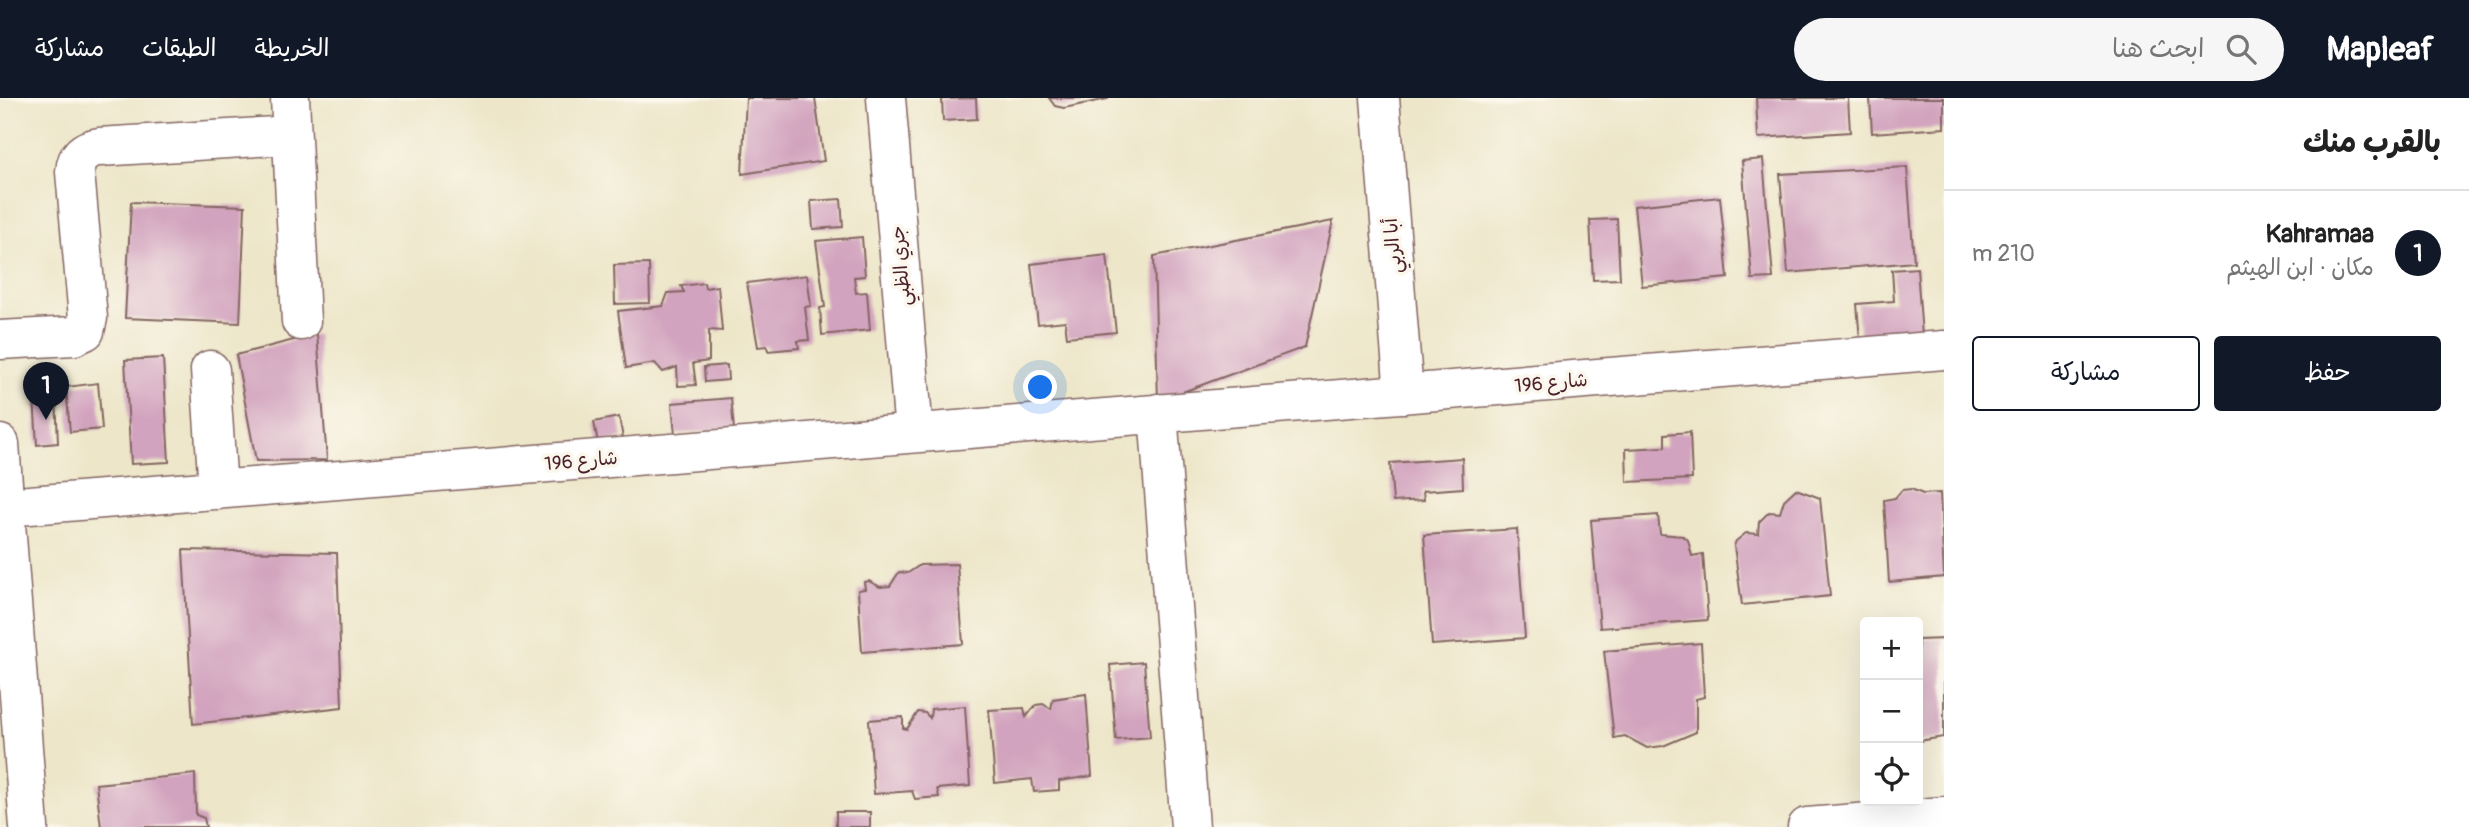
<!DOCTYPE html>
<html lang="ar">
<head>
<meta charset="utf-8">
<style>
	:root { --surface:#fff; --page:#f6f6f6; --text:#222; --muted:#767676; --line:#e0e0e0; --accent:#111827 }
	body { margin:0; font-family:Pangolin,"Playpen Sans Arabic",sans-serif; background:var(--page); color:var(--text); direction:rtl }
	.controls { position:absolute; right:21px; bottom:21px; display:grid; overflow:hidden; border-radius:7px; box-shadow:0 7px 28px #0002 }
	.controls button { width:63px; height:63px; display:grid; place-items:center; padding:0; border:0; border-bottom:2px solid var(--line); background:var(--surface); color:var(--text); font:35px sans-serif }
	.you { position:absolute; left:1041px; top:290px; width:24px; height:24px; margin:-18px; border:5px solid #fff; border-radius:50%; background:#1a73e8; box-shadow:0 0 0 10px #1a73e833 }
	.badge { display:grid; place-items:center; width:46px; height:46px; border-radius:50%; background:var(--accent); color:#fff; font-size:23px; font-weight:700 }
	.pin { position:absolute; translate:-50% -58px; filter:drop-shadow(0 2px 4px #0008) }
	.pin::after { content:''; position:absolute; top:37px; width:24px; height:21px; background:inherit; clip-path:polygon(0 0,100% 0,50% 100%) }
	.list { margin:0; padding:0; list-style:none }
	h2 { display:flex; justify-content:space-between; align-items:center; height:91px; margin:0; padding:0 28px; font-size:30px }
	h2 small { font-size:23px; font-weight:400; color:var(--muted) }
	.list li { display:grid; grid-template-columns:46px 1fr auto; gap:21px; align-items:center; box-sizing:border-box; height:126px; padding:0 28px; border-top:2px solid var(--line) }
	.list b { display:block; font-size:26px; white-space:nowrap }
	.list p { margin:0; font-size:23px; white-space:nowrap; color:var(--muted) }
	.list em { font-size:23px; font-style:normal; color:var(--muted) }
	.actions { display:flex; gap:14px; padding:21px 28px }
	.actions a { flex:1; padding:16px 0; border:2px solid var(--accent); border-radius:7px; text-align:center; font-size:24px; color:var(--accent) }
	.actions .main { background:var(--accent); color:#fff }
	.icon { flex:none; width:38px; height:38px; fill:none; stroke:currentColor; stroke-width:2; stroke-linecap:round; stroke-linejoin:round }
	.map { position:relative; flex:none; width:1944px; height:729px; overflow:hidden; direction:ltr }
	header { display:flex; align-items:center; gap:42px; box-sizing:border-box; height:98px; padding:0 35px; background:var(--accent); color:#fff }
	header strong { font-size:33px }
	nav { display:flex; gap:38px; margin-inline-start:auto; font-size:24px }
	.search { width:490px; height:63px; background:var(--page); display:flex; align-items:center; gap:18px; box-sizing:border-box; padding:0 24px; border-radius:38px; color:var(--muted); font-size:26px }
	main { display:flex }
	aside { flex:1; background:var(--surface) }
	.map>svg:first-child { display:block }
</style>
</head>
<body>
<header>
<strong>Mapleaf</strong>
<div class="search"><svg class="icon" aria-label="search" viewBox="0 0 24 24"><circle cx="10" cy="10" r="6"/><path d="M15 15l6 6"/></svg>ابحث هنا</div>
<nav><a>الخريطة</a><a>الطبقات</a><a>مشاركة</a></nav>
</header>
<main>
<aside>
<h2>بالقرب منك<small></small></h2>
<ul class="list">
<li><span class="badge">1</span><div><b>Kahramaa</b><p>مكان · ابن الهيثم</p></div><em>210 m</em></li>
</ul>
<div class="actions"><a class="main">حفظ</a><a>مشاركة</a></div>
</aside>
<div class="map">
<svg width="1944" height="729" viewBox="0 0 1944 729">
	<rect width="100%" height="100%" fill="#fbf7ec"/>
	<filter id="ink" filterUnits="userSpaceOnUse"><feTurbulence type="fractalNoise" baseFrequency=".0143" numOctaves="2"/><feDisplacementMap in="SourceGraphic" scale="14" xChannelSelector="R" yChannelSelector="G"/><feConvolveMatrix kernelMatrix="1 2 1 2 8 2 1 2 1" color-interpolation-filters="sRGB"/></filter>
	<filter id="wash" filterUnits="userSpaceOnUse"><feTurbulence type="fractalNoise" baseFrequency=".00686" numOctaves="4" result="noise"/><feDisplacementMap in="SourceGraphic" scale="28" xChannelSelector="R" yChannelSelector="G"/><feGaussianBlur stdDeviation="1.57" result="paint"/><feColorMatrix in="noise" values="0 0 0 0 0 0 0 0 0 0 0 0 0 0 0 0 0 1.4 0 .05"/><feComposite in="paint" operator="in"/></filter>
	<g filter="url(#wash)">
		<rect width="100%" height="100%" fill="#ede6c9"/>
		<g id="blocks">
			<path fill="#d2a3be" d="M746 0H815L824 63 742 76Z
				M976 0 977 21 943 23 942 1Z
				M1049 0H1108V1L1064 10 1055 8Z
				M1756 0H1848L1850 34 1758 40Z
				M1870 0H1944V30L1872 35Z
				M1763 61 1773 180 1752 181 1742 63Z
				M1907 69 1914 164 1788 175 1780 76Z
				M1720 99 1728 180 1642 188 1634 108Z
				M841 101 843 129 813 131 811 103Z
				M131 104 245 108 240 225 125 220Z
				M1617 121 1620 181 1593 182 1590 122Z
				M1333 123 1305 249 1158 303 1154 158Z
				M862 139 865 178 854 179 856 195 867 194 870 232 822 237 820 210 825 209 816 143Z
				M1107 157 1116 234 1067 239 1065 223 1038 226 1031 166Z
				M649 166 650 205 615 206 614 167Z
				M1917 170 1922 238 1860 243 1857 206 1894 203 1892 172Z
				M807 177 811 208 805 209 809 242 798 243 799 250 768 253 767 248 758 249 747 185Z
				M704 185 705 190 718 188 722 233 709 232V263L693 265 696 287 678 288 677 269 663 274 655 265 626 270 618 213 663 208 668 195 684 194 681 188Z
				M317 236 327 362 256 363 236 257Z
				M163 260 169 364 131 366 125 262Z
				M727 267 728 282 705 284 704 269Z
				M98 285 102 331 70 334 66 289Z
				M56 298 58 345 37 347 34 299Z
				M731 300 734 331 675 336 672 305Z
				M619 319 623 340 598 345 594 324Z
				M1690 334 1692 381 1627 384 1626 351 1665 349V336Z
				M1462 360 1463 390 1423 393 1424 402 1393 404 1390 365Z
				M1796 391 1820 400 1830 498 1742 507 1734 448 1736 443 1746 435 1758 436 1759 424 1769 414 1780 415 1784 402Z
				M1911 391 1923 396 1940 395 1944 479 1889 484 1884 402 1895 400 1902 392Z
				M1658 417 1660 436 1683 438 1688 442 1692 458 1703 456 1708 522 1600 530 1591 422Z
				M1517 431 1525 540 1432 547 1424 437Z
				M183 452 337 455 342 609 193 626Z
				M957 466 963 546 862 554 858 492 865 491 864 484 869 483 880 489 890 488 899 474 908 475 920 467Z
				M1944 541V639L1918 643V542Z
				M1701 545 1704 599 1696 601V634L1663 648 1647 650 1625 638 1614 640 1604 553Z
				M1144 564 1150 639 1116 642 1110 567Z
				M1086 596 1092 678 1059 683V692L1034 694 1032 681 995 685 989 612 1024 610 1026 619 1036 607 1043 606 1051 611 1053 601Z
				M965 608 970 688 937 691 939 699 915 701 912 693 874 696 869 622 903 619V630L907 631 918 614 925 615 930 620 931 611Z
				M195 676 196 717 204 720 206 729H101L96 686Z
				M836 714H870V729H836Z"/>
		</g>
	</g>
	<g filter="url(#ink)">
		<use href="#blocks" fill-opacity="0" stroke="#836562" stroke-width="2"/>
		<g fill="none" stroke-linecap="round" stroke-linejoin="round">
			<defs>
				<path id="minor" d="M290 0 301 223
					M886 0 914 335
					M1380 0 1404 296
					M0 242 74 238 85 233 88 220 75 74C76 58 84 51 99 49L291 37
					M210 272 218 392
					M1158 315 1190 729
					M0 346 29 729
					M5 409 1944 252
					M1807 729 1944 718"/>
			</defs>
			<use href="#minor" stroke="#836562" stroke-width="41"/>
			<use href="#minor" stroke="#fff" stroke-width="38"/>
		</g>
	</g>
	<g text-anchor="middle" stroke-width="7" stroke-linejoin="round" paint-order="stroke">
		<g font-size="19" fill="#4a1f2b" stroke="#fbf7ec">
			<text transform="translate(1392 148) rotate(-95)" y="7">أبا الربي</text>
			<text transform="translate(900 168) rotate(-95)" y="7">جري الظبي</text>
			<text transform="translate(1551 284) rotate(-5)" y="7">شارع 196</text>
			<text transform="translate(581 362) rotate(-5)" y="7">شارع 196</text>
		</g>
	</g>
</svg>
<div class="controls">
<button>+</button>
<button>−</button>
<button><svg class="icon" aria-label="locate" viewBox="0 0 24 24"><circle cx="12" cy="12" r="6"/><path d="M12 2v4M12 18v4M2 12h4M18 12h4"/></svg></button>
</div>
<div class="you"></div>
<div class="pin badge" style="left:46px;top:322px">1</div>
</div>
</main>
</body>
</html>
